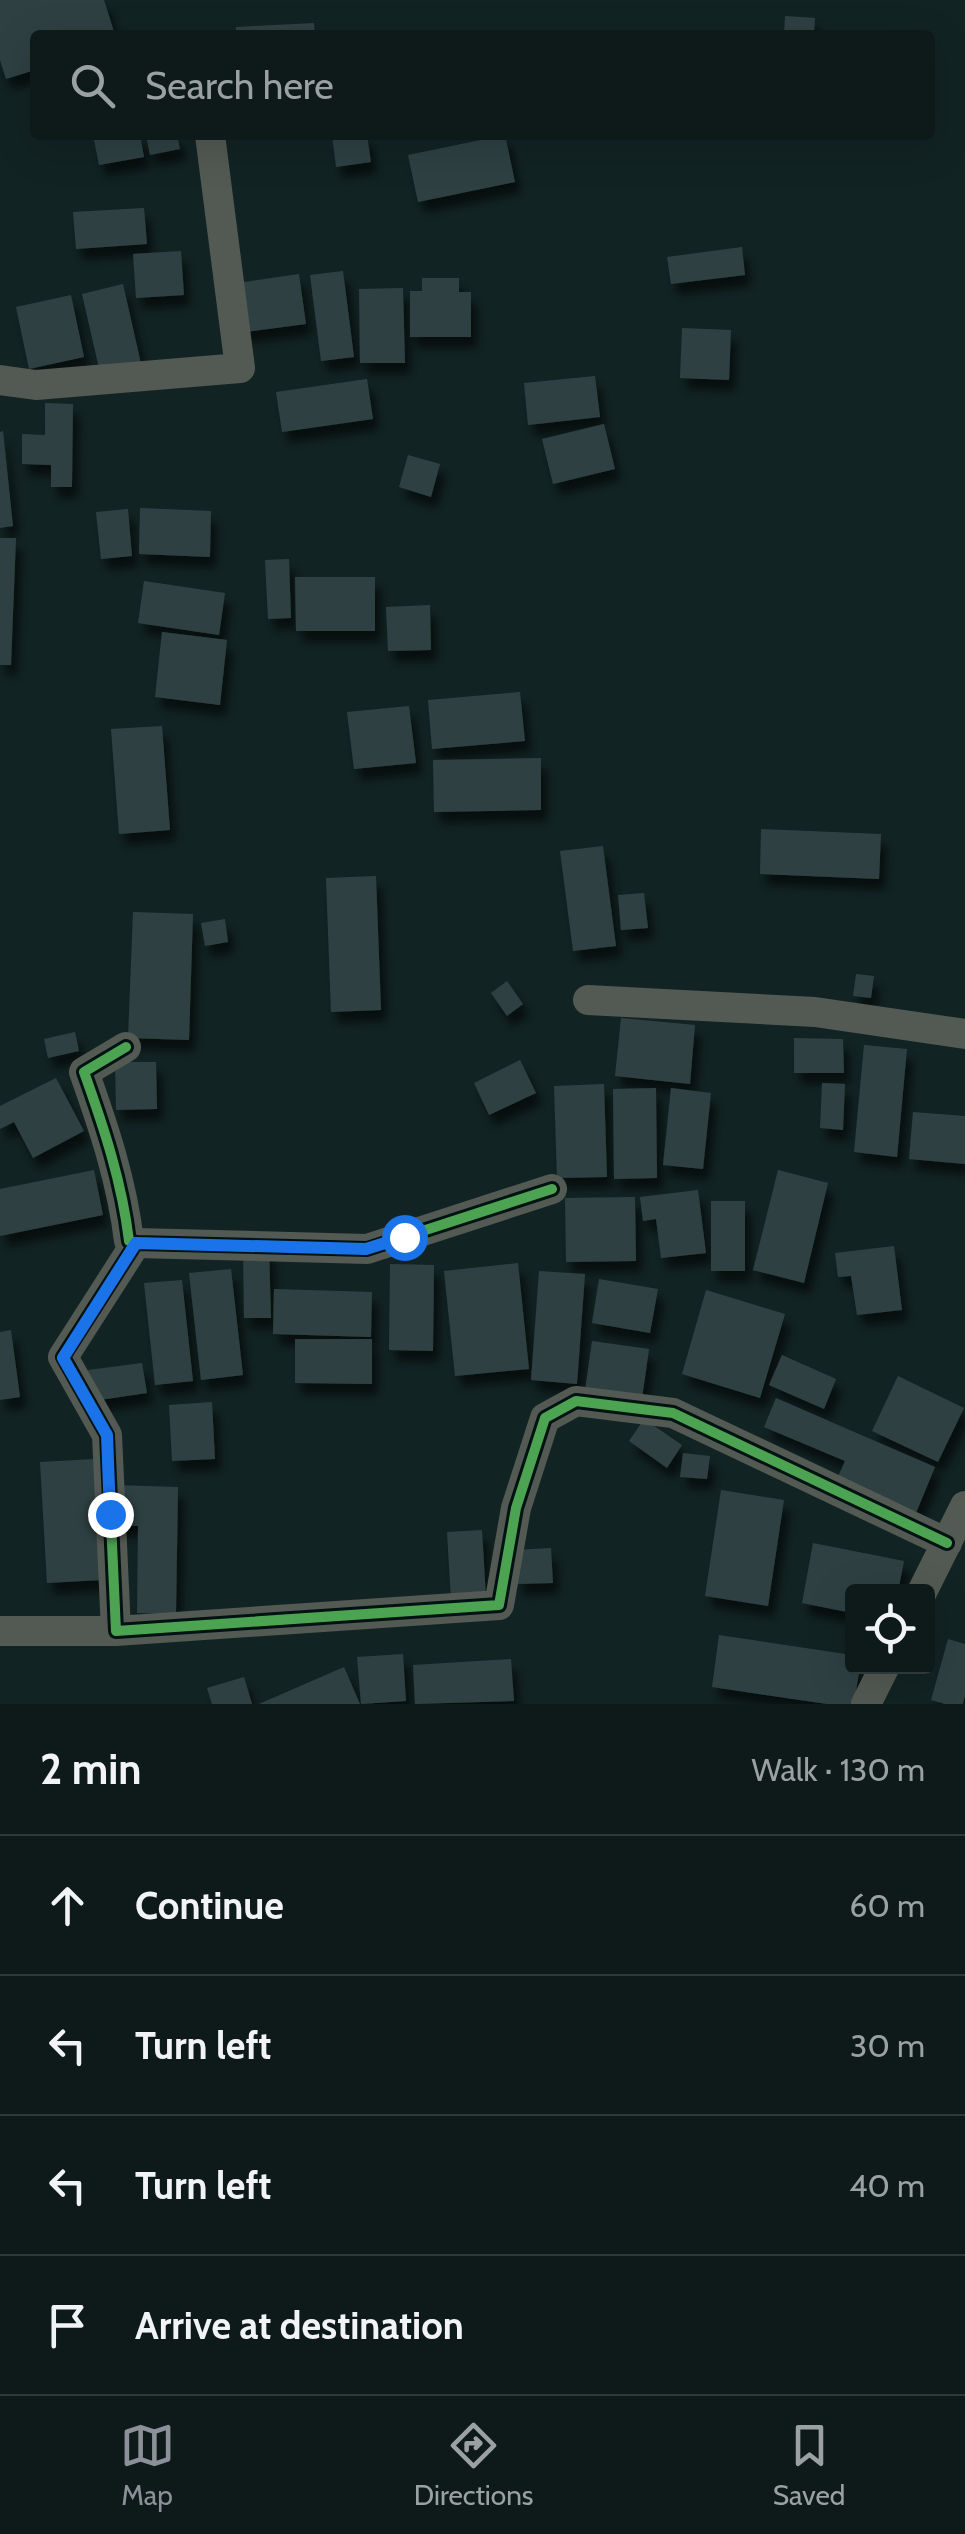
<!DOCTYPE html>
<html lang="en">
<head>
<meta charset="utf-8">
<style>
	:root { --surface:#0e1a1a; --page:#172323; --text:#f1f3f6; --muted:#9ba1a2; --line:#2e3839; --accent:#8c9099 }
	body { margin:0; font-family:Cabin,sans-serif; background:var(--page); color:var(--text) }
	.controls { position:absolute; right:30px; bottom:30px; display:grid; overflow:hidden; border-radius:10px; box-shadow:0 10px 40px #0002 }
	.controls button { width:90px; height:90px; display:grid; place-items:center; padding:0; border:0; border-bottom:2px solid var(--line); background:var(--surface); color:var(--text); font:50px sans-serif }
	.stop { position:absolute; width:30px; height:30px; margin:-22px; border:8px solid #1a73e8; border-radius:50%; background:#fff }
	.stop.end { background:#1a73e8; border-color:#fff; box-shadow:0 2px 10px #0008 }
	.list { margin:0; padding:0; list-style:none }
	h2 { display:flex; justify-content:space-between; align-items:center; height:130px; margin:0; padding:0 40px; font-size:42px }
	h2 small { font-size:32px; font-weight:400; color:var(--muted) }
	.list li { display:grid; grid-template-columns:65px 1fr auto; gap:30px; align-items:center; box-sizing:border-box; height:140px; padding:0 40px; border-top:2px solid var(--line) }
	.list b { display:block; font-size:38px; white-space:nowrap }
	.list em { font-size:32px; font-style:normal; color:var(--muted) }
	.icon { flex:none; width:55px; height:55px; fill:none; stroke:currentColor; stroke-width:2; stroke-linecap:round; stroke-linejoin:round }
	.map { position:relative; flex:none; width:965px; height:1704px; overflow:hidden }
	.search { position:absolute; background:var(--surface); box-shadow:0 10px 40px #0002; left:30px; right:30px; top:30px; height:110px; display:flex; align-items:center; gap:25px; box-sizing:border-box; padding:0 35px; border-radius:10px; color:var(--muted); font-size:38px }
	.sheet { height:690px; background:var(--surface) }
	nav { display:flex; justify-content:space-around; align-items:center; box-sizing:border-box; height:140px; border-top:2px solid var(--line); background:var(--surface); font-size:28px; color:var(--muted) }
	nav a { display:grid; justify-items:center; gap:5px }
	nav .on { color:var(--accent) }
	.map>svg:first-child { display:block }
</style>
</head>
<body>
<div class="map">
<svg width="965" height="1704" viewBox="0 0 965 1704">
	<defs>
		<filter id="shadow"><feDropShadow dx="6" dy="11" stdDeviation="5" flood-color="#0009"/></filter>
	</defs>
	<rect width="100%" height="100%" fill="#122323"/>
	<path fill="#2f4143" filter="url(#shadow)" d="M0 0H104L115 35H35V70L6 79 0 60Z
		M785 16 815 18 814 35H784Z
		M314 23 315 35H236V27Z
		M93 135H140L144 157 99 165Z
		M146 135H177L180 149 150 155Z
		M332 135H367L371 162 336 167Z
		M505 135 515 182 418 202 408 155Z
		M144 208 147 244 76 249 73 212Z
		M742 247 745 275 671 284 667 257Z
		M181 251 184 295 136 298 133 254Z
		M343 271 354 357 321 361 310 275Z
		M299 274 306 324 238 333 231 284Z
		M422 278H459V292H471V337H410V291H422Z
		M123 284 142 368 101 377 82 294Z
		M403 288 405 363H360L359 289Z
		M71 295 84 357 29 369 16 307Z
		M682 328 731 330 729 380 680 378Z
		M595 376 600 417 528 425 524 383Z
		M367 379 373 419 282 432 276 392Z
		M45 403 73 404 72 487H51V465L22 464V434L45 435Z
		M604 424 615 469 553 484 542 439Z
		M3 431 13 526 0 528V432Z
		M408 455 440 464 431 497 399 487Z
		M140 508 211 511 210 557 139 554Z
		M128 509 132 556 101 559 96 512Z
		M0 538H16L11 665H0Z
		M289 559 291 618 268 619 265 560Z
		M295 577H375V631H296Z
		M144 581 225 593 219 635 138 623Z
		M430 605 431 650 388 651 386 607Z
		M162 632 227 640 220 705 155 697Z
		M520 692 525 741 432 749 428 700Z
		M409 706 416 763 354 769 347 712Z
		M162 726 170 830 119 834 111 729Z
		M541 758V810L434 812 433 760Z
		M761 829 881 834 879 879 760 874Z
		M603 846 616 946 573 951 560 851Z
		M376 876 381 1010 331 1012 326 878Z
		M644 893 648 928 621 930 618 895Z
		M133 912 193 914 189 1040 128 1038Z
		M225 919 228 942 205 946 201 923Z
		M856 974 874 976 871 998 853 996Z
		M507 981 523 1004 507 1016 491 993Z
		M621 1018 695 1025 690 1084 615 1076Z
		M75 1032 79 1051 48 1058 44 1039Z
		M794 1038 843 1039 844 1073H794Z
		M864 1045 907 1049 897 1157 854 1152Z
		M520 1060 536 1093 489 1115 474 1083Z
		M115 1062H156L157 1109 116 1110Z
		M56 1078 84 1131 33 1158 14 1122 0 1129V1106Z
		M822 1083 845 1084 843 1130 820 1128Z
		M604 1084 607 1177 557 1178 554 1086Z
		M656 1088 657 1178 614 1179 613 1089Z
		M671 1088 711 1093 703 1169 663 1165Z
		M913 1112 965 1116V1164L909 1159Z
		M94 1170 103 1215 0 1236V1189Z
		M778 1170 828 1183 804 1283 753 1270Z
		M698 1190 706 1253 661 1258 656 1219 643 1221 640 1197Z
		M635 1197 636 1261 566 1262 565 1198Z
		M711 1201H745V1271H711Z
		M894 1246 902 1310 857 1315 851 1276 838 1277 835 1253Z
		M243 1247H269L271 1318H244Z
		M518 1263 529 1369 455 1376 444 1271Z
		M390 1264 434 1265 433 1351 389 1350Z
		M231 1269 243 1375 201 1380 189 1273Z
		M539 1271 585 1274 577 1384 531 1380Z
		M599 1279 658 1289 650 1333 592 1323Z
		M182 1280 193 1381 155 1385 144 1283Z
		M274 1289 372 1292 371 1337 273 1334Z
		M706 1290 785 1314 760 1398 682 1374Z
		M11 1330 20 1397 0 1400V1332Z
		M295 1339H372V1384L295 1383Z
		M592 1341 649 1349 641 1406 584 1398Z
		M782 1355 836 1379 824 1409 769 1385Z
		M142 1363 147 1393 93 1401 88 1370Z
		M898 1376 964 1408 938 1462 872 1431Z
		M776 1398 935 1467 916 1513 837 1479 845 1461 764 1427Z
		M212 1402 215 1459 172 1461 169 1405Z
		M644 1419 682 1445 667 1468 629 1441Z
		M683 1453 710 1456 707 1479 680 1477Z
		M95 1459 102 1580 47 1583 40 1462Z
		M112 1485 178 1487 176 1614 137 1613 138 1526 112 1525Z
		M721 1490 784 1500 768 1606 705 1596Z
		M482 1530 486 1597 451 1599 447 1532Z
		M813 1543 904 1561 898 1592H852V1613L802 1603Z
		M551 1548 553 1583 517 1584 515 1550Z
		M719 1635 852 1655V1666H860L854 1704H827L712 1687Z
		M948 1639 965 1644V1695L963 1704H945L931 1700Z
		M403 1654 406 1701 361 1704 357 1657Z
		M511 1659 514 1701 415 1704 413 1665Z
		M344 1667 360 1704H259Z
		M244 1677 252 1704H212L207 1688Z"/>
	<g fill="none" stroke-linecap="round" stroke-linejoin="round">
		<path stroke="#535953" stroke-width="30" d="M0 380 36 385 240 368 210 135
			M588 1000 815 1012 965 1034
			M126 1047 84 1072C104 1128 122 1182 129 1241L136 1243 367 1249 552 1189
			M136 1243 63 1357 107 1435 116 1631 499 1605 516 1508 545 1418 576 1401 673 1413 947 1543
			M922 1592 965 1506
			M0 1631H116
			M866 1704 885 1666"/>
		<defs>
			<path id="cycleway" d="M126 1047 84 1072C104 1128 122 1182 129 1241L136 1243 367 1249 552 1189
				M136 1243 63 1357 107 1435 116 1631 499 1605 516 1508 545 1418 576 1401 673 1413 947 1543"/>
		</defs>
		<use href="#cycleway" stroke="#001312" stroke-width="16"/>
		<use href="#cycleway" stroke="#4ca352" stroke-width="10"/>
	</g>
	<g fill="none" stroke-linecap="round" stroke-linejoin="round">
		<path stroke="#1a73e8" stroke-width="12" d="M110 1514 107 1435 63 1358 136 1243 366 1249 404 1237"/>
	</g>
</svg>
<div class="controls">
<button><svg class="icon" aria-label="locate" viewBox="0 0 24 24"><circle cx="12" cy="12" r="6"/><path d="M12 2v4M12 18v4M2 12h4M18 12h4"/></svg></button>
</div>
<div class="stop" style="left:404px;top:1237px"></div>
<div class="stop end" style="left:110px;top:1514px"></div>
<div class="search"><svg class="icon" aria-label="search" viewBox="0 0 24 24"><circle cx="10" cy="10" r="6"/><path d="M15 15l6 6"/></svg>Search here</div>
</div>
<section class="sheet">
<h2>2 min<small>Walk · 130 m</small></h2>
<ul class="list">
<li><svg class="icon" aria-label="ahead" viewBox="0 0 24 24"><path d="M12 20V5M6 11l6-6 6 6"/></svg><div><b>Continue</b></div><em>60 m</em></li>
<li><svg class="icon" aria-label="left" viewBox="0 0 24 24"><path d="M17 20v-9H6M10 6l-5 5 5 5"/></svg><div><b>Turn left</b></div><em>30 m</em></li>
<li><svg class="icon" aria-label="left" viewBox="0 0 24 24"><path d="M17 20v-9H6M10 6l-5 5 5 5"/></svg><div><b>Turn left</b></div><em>40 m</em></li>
<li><svg class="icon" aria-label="arrive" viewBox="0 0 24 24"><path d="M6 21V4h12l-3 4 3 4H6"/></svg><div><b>Arrive at destination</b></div></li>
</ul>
</section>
<nav>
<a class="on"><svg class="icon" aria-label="map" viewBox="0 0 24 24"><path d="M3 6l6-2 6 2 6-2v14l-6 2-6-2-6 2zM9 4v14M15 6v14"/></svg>Map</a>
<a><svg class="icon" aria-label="directions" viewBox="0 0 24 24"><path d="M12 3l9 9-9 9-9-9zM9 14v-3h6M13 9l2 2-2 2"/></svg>Directions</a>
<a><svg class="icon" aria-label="saved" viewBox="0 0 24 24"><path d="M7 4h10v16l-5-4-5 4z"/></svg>Saved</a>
</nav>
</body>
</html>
